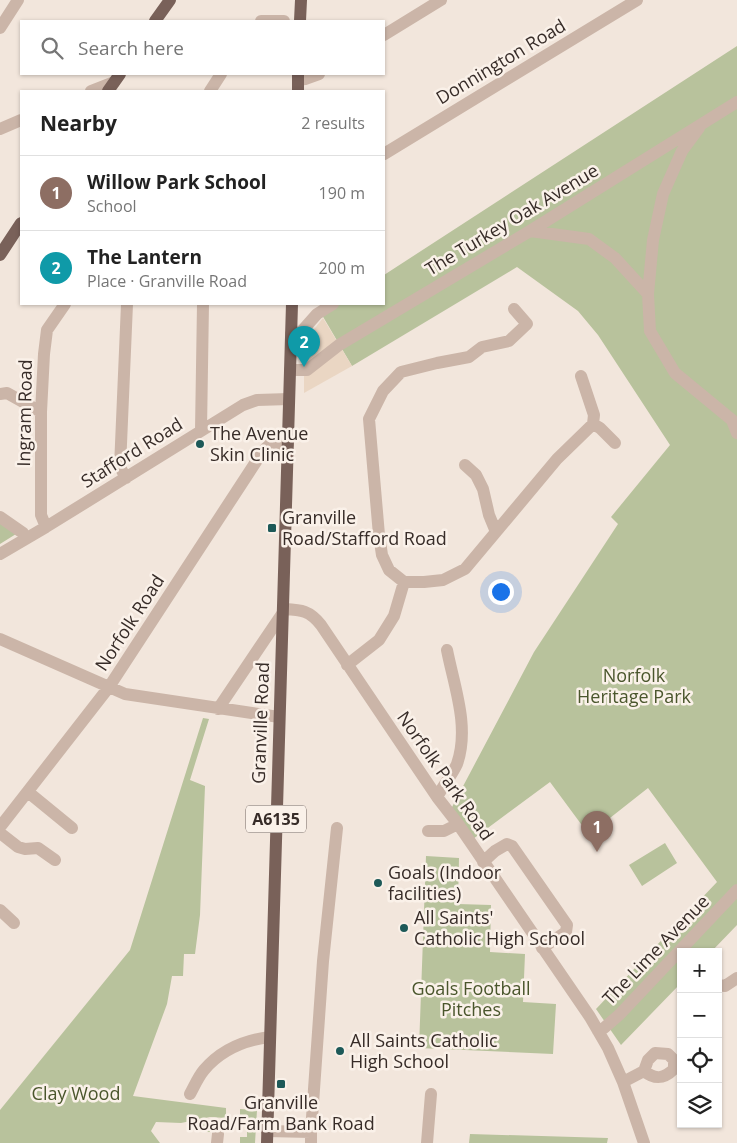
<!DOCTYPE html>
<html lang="en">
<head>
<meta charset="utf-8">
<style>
	:root { --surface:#fff; --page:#f2f2f2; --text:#222; --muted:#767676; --line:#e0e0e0; --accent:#2563eb }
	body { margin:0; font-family:"Open Sans",sans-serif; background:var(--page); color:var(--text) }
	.controls { position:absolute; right:15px; bottom:15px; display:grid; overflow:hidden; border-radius:0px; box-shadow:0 1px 4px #0004 }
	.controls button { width:45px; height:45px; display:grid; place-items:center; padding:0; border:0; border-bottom:1px solid var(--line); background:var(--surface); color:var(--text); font:25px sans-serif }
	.you { position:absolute; left:500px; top:591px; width:18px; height:18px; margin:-12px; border:4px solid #fff; border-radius:50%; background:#1a73e8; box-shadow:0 0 0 8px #1a73e833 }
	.badge { display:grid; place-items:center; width:32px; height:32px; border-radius:50%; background:var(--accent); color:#fff; font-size:16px; font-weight:700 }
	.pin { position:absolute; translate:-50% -41px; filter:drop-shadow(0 1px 2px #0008) }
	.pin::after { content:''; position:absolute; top:26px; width:18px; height:15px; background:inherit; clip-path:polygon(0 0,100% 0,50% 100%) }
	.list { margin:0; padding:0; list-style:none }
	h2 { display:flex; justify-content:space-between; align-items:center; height:65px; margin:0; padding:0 20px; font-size:21px }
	h2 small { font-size:16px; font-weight:400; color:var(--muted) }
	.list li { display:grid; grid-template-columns:32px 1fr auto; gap:15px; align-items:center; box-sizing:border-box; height:75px; padding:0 20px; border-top:1px solid var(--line) }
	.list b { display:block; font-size:19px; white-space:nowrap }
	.list p { margin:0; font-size:16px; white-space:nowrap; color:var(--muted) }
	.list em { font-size:16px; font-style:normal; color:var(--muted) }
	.icon { flex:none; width:28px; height:28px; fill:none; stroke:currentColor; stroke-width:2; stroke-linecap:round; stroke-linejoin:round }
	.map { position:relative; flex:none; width:737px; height:1143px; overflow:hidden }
	.search { position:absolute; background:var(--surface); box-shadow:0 1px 4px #0004; left:20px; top:20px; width:365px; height:55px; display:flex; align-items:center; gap:12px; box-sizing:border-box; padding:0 18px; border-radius:0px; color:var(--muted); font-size:19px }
	.panel { position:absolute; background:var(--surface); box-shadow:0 1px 4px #0004; left:20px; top:90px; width:365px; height:215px; border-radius:0px }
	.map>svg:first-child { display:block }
</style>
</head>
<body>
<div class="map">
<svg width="737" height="1143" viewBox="0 0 737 1143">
	<rect width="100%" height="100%" fill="#f2e6dc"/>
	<path fill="#b8c29c" d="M737 46V925L711 952H681V983L621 1045 596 1009 717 882 648 788 596 829 581 824 550 782 473 839 451 809 534 652 618 524 611 517 670 445 598 335 578 311 517 267 352 366 322 315 339 304H384V275Z
		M0 519 16 534 0 544Z
		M203 718 209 719 190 780 205 786 200 915 195 954H184L183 976H172L167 1004 133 1096 226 1108V1118L210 1117 181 1123 156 1122 151 1131 160 1143H0V1110L130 950Z
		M665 843 677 863 642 886 629 865Z
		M426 856 459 858 458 904 491 905 490 952 525 954 523 1002 556 1004 553 1054 419 1048Z
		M240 1109 257 1110 255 1143H240V1137H247V1132H251V1121H247V1115H240Z
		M210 1120V1132H202V1121Z
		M470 1134 608 1138 607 1143H469Z"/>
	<path fill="#ead6c3" d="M323 318 352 366 304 393V342Z"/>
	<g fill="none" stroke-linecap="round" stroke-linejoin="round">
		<path stroke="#cbb5a8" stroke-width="12" d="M261 21H284
			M0 28 18 0
			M384 35 441 0
			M298 80 305 79 319 74
			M91 91 114 82
			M210 91 221 74
			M699 128 682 151 663 194 653 240 648 294 650 331 675 373 732 420 737 433
			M0 129 21 120
			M384 154 637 0
			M530 231 589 239 615 258 648 294
			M514 309 527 324 509 341 482 347 469 357 437 363 401 372 383 391 369 419 379 535 382 555 389 570 404 582H424L443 580 465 569 557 459 593 424 594 415 581 376
			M291 334 301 332 317 314 333 304
			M290 370H307L339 345 530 231 737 102
			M0 394 7 393 41 412
			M593 424 600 428 615 443
			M201 430 203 304
			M465 465 476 475 483 489 489 515 496 532
			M126 478 120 467 127 304
			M0 517 23 533 26 538
			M46 527 41 515V412L44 354 47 330 65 304
			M0 554 46 527 243 405 257 400 289 399
			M283 609C301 610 309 610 321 625L437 797 458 824 590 1017 608 1048 623 1082 644 1143
			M0 639 125 694 279 717
			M347 665 379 640 394 616 404 582
			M218 709 282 614
			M28 792 72 828
			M437 797C443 786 452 775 457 764 470 727 454 686 447 650
			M0 827 109 687 263 451 269 445 288 444
			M428 831H444L458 824
			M0 833 18 847 25 849 38 848 55 860
			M483 862 495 851 507 844 512 846 567 925 566 932 542 948
			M0 910 14 923
			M718 985 725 986 737 978
			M598 1031 604 1028 619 1015 737 890
			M623 1082 644 1071 648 1060 655 1053 668 1054 674 1060V1069C664 1079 655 1080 644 1071
			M190 1094C194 1087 198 1077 204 1070 221 1050 245 1040 270 1037
			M267 1131 311 1132V1143
			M311 1132 323 961 337 828
			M217 1143 218 1134
			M427 1143 431 1094"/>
		<path stroke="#796159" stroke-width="12" d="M155 21 170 0
			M300 21 301 0
			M108 91 120 74
			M298 91V74
			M0 255 21 223
			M267 1143 292 304"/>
	</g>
	<g fill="#1d5958" stroke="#faf1e9" stroke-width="2">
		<circle cx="200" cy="444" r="5"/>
		<rect x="267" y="523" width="10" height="10" rx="2.5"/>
		<circle cx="378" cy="883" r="5"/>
		<circle cx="404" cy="928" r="5"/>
		<circle cx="340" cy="1051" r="5"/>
		<rect x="276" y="1079" width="10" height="10" rx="2.5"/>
	</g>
	<g text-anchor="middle" stroke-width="5" stroke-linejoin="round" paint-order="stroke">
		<rect fill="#faf1e9" stroke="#726762" stroke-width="1" x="246" y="805.5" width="60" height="27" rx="4"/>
		<g font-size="16" font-weight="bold" fill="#372c28">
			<text x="276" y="825">A6135</text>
		</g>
		<g font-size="18" fill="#372c28" stroke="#faf1e9">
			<text transform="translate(501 62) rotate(-31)" y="6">Donnington Road</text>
			<text transform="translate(512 220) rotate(-31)" y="6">The Turkey Oak Avenue</text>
			<text transform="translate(25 413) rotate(-89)" y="6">Ingram Road</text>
			<text transform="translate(132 453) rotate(-32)" y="6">Stafford Road</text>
			<text transform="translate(130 623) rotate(-57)" y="6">Norfolk Road</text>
			<text transform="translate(261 723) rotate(-88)" y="6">Granville Road</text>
			<text transform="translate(445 776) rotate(55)" y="6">Norfolk Park Road</text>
			<text transform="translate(656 950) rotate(-46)" y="6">The Lime Avenue</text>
		</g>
		<g font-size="18" fill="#372c28" stroke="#faf1e9" text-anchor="start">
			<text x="210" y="440">The Avenue<tspan x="210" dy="21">Skin Clinic</tspan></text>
			<text x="282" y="524">Granville<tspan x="282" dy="21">Road/Stafford Road</tspan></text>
			<text x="388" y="879">Goals (Indoor<tspan x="388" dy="21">facilities)</tspan></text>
			<text x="414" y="924">All Saints'<tspan x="414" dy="21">Catholic High School</tspan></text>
			<text x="350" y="1047">All Saints Catholic<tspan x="350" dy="21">High School</tspan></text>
			<text x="281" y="1109" text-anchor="middle">Granville<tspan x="281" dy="21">Road/Farm Bank Road</tspan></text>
		</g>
		<g font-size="18" fill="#4a562c" stroke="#faf1e9">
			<text x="634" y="682">Norfolk<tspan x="634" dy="21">Heritage Park</tspan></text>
			<text x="471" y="995">Goals Football<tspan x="471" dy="21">Pitches</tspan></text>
			<text x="76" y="1100">Clay Wood</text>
		</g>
	</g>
</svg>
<div class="controls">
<button>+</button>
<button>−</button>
<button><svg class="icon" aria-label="locate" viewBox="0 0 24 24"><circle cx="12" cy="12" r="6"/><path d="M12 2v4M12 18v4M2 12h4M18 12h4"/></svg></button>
<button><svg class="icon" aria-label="layers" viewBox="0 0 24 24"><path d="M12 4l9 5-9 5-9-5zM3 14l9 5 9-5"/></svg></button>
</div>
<div class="you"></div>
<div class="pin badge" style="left:597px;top:852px;background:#8d6e63">1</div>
<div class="pin badge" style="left:304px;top:367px;background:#0f9aa8">2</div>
<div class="search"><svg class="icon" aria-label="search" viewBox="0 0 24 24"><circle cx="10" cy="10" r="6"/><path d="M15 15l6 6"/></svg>Search here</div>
<section class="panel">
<h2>Nearby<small>2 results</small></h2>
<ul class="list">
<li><span class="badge" style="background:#8d6e63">1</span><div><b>Willow Park School</b><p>School</p></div><em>190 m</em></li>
<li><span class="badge" style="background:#0f9aa8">2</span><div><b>The Lantern</b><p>Place · Granville Road</p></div><em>200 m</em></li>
</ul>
</section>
</div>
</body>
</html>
